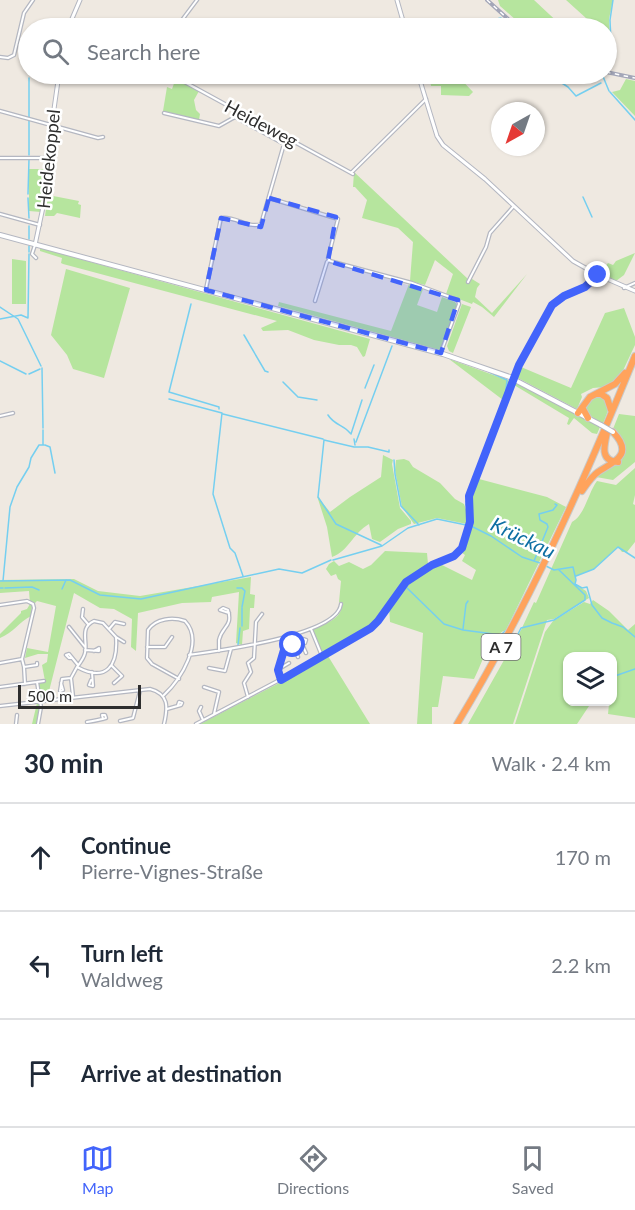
<!DOCTYPE html>
<html lang="en">
<head>
<meta charset="utf-8">
<style>
	:root { --surface:#fff; --page:#f2f2f3; --text:#1f2937; --muted:#747a83; --line:#e0e1e3; --accent:#4264fb }
	body { margin:0; font-family:Lato,sans-serif; background:var(--page); color:var(--text) }
	.controls { position:absolute; right:18px; bottom:18px; display:grid; overflow:hidden; border-radius:12px; box-shadow:0 2px 4px #0004 }
	.controls button { width:54px; height:54px; display:grid; place-items:center; padding:0; border:0; border-bottom:2px solid var(--line); background:var(--surface); color:var(--text); font:30px sans-serif }
	.compass { position:absolute; left:491px; top:102px; width:54px; height:54px; border-radius:50%; background:var(--surface); box-shadow:0 2px 4px #0004; rotate:220deg }
	.scale { position:absolute; left:18px; bottom:15px; width:123px; box-sizing:border-box; padding-left:6px; border:3px solid #2e2e2e; border-top:0; font-size:16px; line-height:21px; white-space:nowrap; color:#2e2e2e; -webkit-text-stroke:4px #fff; paint-order:stroke }
	.stop { position:absolute; width:18px; height:18px; margin:-14px; border:4px solid #4264fb; border-radius:50%; background:#fff }
	.stop.end { background:#4264fb; border-color:#fff; box-shadow:0 2px 6px #0008 }
	.list { margin:0; padding:0; list-style:none }
	h2 { display:flex; justify-content:space-between; align-items:center; height:78px; margin:0; padding:0 24px; font-size:26px }
	h2 small { font-size:20px; font-weight:400; color:var(--muted) }
	.list li { display:grid; grid-template-columns:39px 1fr auto; gap:18px; align-items:center; box-sizing:border-box; height:108px; padding:0 24px; border-top:2px solid var(--line) }
	.list b { display:block; font-size:22px; white-space:nowrap }
	.list p { margin:0; font-size:20px; white-space:nowrap; color:var(--muted) }
	.list em { font-size:20px; font-style:normal; color:var(--muted) }
	.icon { flex:none; width:33px; height:33px; fill:none; stroke:currentColor; stroke-width:2; stroke-linecap:round; stroke-linejoin:round }
	.map { position:relative; flex:none; width:635px; height:724px; overflow:hidden }
	.search { position:absolute; background:var(--surface); box-shadow:0 2px 4px #0004; left:18px; right:18px; top:18px; height:66px; display:flex; align-items:center; gap:15px; box-sizing:border-box; padding:0 21px; border-radius:33px; color:var(--muted); font-size:22px }
	.sheet { height:402px; background:var(--surface) }
	nav { display:flex; justify-content:space-around; align-items:center; box-sizing:border-box; height:84px; border-top:2px solid var(--line); background:var(--surface); font-size:16px; color:var(--muted) }
	nav a { display:grid; justify-items:center; gap:3px }
	nav .on { color:var(--accent) }
	.map>svg:first-child { display:block }
</style>
</head>
<body>
<div class="map">
<svg width="635" height="724" viewBox="0 0 635 724">
	<rect width="100%" height="100%" fill="#efe9e1"/>
	<path fill="#b6e59e" fill-rule="evenodd" d="M498 0H534L564 28H525L500 6Z
		M566 0H613L609 19 610 40 607 38 606 28H597Z
		M450 74H456L473 92 469 96 441 95V86H431L430 79Z
		M176 78 199 91 194 100 196 110 200 114 199 120 163 111 167 87 172 89Z
		M626 79 635 81V116L612 92 620 90Z
		M29 169H44L41 212 29 211Z
		M354 172 468 279H472L480 284 477 288 475 297 492 313 527 274 494 317 482 307 473 302 472 304 446 294 453 274 435 260 425 285 410 281 413 242 398 228 362 218 367 200 355 187H353Z
		M48 195 79 201 78 204 81 205 80 218 57 213 54 216H45Z
		M40 248 370 339 365 356 363 357 357 347 351 345H339L314 340 288 330 263 331 261 328 277 321 63 264 61 263 62 258 40 251Z
		M635 253 624 275 616 281 601 272 608 263 613 265 616 261Z
		M12 259 26 261V304H12Z
		M66 269 130 288 104 378 73 369 67 355 51 335Z
		M409 284 423 289 417 305 437 312 442 297 455 302 457 305 440 350 278 306 279 302 391 331Z
		M462 304 471 307 453 353 449 351 447 346Z
		M624 308 635 337V345L620 377 605 387 593 388 581 394 582 397 577 409 516 377 521 367 571 388 605 313Z
		M449 359 510 381 503 400Z
		M515 382 600 427 597 434 592 433 574 418 569 425 567 424 569 418 514 385Z
		M594 396 605 397 610 405 603 424 585 412 586 405Z
		M619 414 635 416V462L613 480 596 477C615 461 635 457 613 429Z
		M383 455 393 460 392 464 400 508 411 521V524L398 529 380 542 372 539 369 524C352 534 349 551 332 557L327 527 317 496 330 512 350 497 381 477Z
		M404 459 409 461 413 467 440 483 455 499 464 504 468 515 467 524 437 518 414 524 402 507 395 470 396 460Z
		M635 468V495L633 504 635 505V542L627 552H622L618 547 594 569 576 576 575 584 586 591 589 598 554 619 547 620 513 724H468L521 630 534 602 536 603 572 522C585 515 588 493 597 481L616 485Z
		M479 479 547 497 566 507 506 630C489 636 483 662 474 679L443 676 438 707H432V724H417L423 633 390 622 389 607 406 583 438 563 472 580 476 570 462 561 465 555 461 552 466 546 471 522 470 504Z
		M385 551 427 553 428 564 401 584 371 626 323 654 312 629C324 624 341 620 342 605L339 602 341 581 338 579 336 574 331 576 326 569 329 564 334 561 339 566 349 562 363 569 371 565Z
		M251 577 250 594 255 595 254 608H250L249 629 243 631 242 645 236 643 239 592 212 597 211 602 182 603 138 613 136 651 131 647 132 619 114 609 100 608 74 593 47 699 41 700 37 724H32L38 699V682L45 681 42 665 47 662 48 654H38L25 658 27 648 48 652 56 606 37 601 32 606 31 616C19 622 13 633 0 638V634L21 613V611L27 609 30 604 29 591 0 593V580L74 579 98 591 140 596Z
		M593 600 609 611 628 630 635 624V718L608 714 609 704 589 706 577 724H515L545 632 553 621 584 602 590 604ZM568 656H612V702H568Z
		M328 656 370 724H200L314 665Z"/>
	<g fill="none" stroke-linecap="round" stroke-linejoin="round">
		<path stroke="#75cff0" stroke-width="1.5" d="M475 19 492 20 501 18 505 28
			M606 55 611 42 610 20 613 0
			M548 74 568 87 576 96 601 83
			M602 74 609 91
			M29 78V117
			M485 80 492 74
			M610 92 635 120
			M29 155V121
			M28 194 29 159
			M583 197 592 217
			M28 198 29 218
			M29 226V239
			M29 246V252
			M191 304 169 392 219 407V409
			M0 307 18 319 41 366
			M0 319 21 315 28 318 29 254
			M244 335 265 371 268 372
			M0 361 26 374
			M42 368 43 428
			M489 372 507 380 505 398
			M29 374 40 369
			M283 382 298 397 317 400
			M365 388 374 365
			M169 399 222 413 213 494 230 548 235 553 243 576
			M223 414 323 439
			M328 415C334 425 344 425 350 433
			M351 434 362 400
			M354 439 355 445
			M356 442 392 346
			M43 444V430
			M45 445 50 447 55 473
			M394 460 395 474 401 506 419 525
			M466 502 468 497
			M466 504 469 515
			M381 545 336 524 318 497 324 440 354 447H368L389 452V450
			M333 560 382 546 408 528 437 519 471 526 491 536 522 557 540 563
			M534 561 548 527 547 524 540 520 539 514 553 510 557 505 555 504
			M544 565 554 570 573 567 576 580 575 584 582 588 587 587 592 605 602 618 612 623 623 627 635 637
			M576 576 594 569 618 547 635 558
			M0 581 70 580 100 595 141 599 279 569 302 573 331 560
			M3 581 10 507 17 487 29 467 31 458 39 445H44
			M0 588H3
			M5 588 32 587 39 590
			M237 588H242L245 591 242 607
			M407 588 444 624 463 630 501 635 505 631
			M62 589 66 580
			M242 626V608
			M463 629 466 604 468 601
			M517 636 521 628 554 620 585 600V595L559 570
			M238 645 240 628
			M612 677 635 669"/>
		<defs>
			<path id="minor" d="M71 20 86 28
				M176 28 197 0
				M0 57 8 58 14 55 24 13 33 0
				M88 74 111 80
				M170 74 353 174
				M0 111 98 138 103 137
				M164 113 219 126 235 117 284 144 261 224C248 229 234 215 221 218L206 289
				M0 158H47
				M351 173 426 99
				M269 198 338 219 328 258 330 261 412 283 458 300 459 304 441 352
				M0 214 40 225
				M35 245 32 254 36 258
				M468 282 486 247 490 233 513 207
				M624 288 635 283
				M315 301 327 262 329 260
				M0 416 13 413
				M0 605 27 601 33 604 34 608 22 659 0 663
				M83 609 82 617 88 624
				M69 627 85 647
				M109 629 115 622 124 624
				M311 629 322 656
				M116 637 124 642
				M303 639 306 640 305 643 302 642Z
				M302 644 306 653
				M293 646 298 657
				M147 647H165L172 637
				M85 650 99 651V648L94 651
				M219 651C219 650 219 640 219 640 222 626 233 627 228 610L223 608 220 610 229 613
				M189 655C216 651 338 636 341 604
				M72 658H69L66 655 69 654 78 665
				M22 659 24 667 37 665V663
				M112 666 122 676 114 683
				M24 667 25 684
				M209 668 225 671 231 649
				M279 669 289 663
				M91 680 89 685 93 686 92 672
				M281 680 278 670 285 648 302 642
				M37 682 44 681
				M61 683 63 690 60 691 62 679 71 678
				M0 687 37 682 41 707 38 724
				M204 687 219 692 214 714
				M164 695C180 680 205 642 185 621 173 617 156 618 148 630L147 658 152 664 179 679
				M73 696 71 678 77 667C107 683 118 665 116 637L103 623 94 621C79 628 88 641 85 653 84 658 80 663 77 667
				M248 697 244 683 251 672 248 663 254 658 256 622 262 614
				M0 706 150 689C169 694 168 707 164 724
				M201 707 199 711 203 720
				M167 709 181 705 182 703 179 702 178 705
				M120 721 133 718 140 691
				M87 722C93 721 99 720 106 718L105 715H102L103 719
				M16 724 17 715
				M196 724 291 674 371 628 406 582 432 565 459 553 465 541 470 522 469 496 519 365 552 305 564 296 585 287 598 275"/>
			<path id="tertiary" d="M397 0 405 28
				M68 28 80 0
				M418 74 437 136 443 145 485 179 573 261 598 275 635 291
				M35 245 46 193 47 158 59 74"/>
			<path id="secondary" d="M0 235 443 354 510 377
				M515 380 601 425"/>
			<path id="motorway" d="M596 394H601L607 398 611 410
				M583 409 588 418
				M578 413 590 397 615 384 625 373
				M607 433C604 446 600 461 618 462
				M582 491C587 484 591 477 598 472 613 462 635 455 613 432
				M457 724C528 607 584 482 635 356"/>
		</defs>
		<use href="#minor" stroke="#b4b7c1" stroke-width="4.5"/>
		<use href="#tertiary" stroke="#b4b7c1" stroke-width="5"/>
		<use href="#secondary" stroke="#b4b7c1" stroke-width="6"/>
		<use href="#motorway" stroke="#c9c9c9" stroke-width="8"/>
		<use href="#minor" stroke="#fff" stroke-width="2"/>
		<use href="#tertiary" stroke="#fff" stroke-width="3"/>
		<use href="#secondary" stroke="#fff" stroke-width="4"/>
		<use href="#motorway" stroke="#ffa35c" stroke-width="6"/>
		<defs>
			<path id="rail" d="M487 0 518 28
				M606 72 635 78"/>
		</defs>
		<use href="#rail" stroke="#a3a6b8" stroke-width="4"/>
		<use href="#rail" stroke="#fff" stroke-width="1.5" stroke-dasharray="4.5" stroke-linecap="butt"/>
		<defs>
			<path id="secondary-bridge" d="M510 377 515 380
				M601 425 613 432"/>
		</defs>
		<use href="#secondary-bridge" stroke="#b4b7c1" stroke-width="6" stroke-linecap="butt"/>
		<use href="#secondary-bridge" stroke="#fff" stroke-width="4"/>
	</g>
	<g fill="none" stroke-linecap="round" stroke-linejoin="round">
		<path stroke="#4264fb" stroke-width="8" d="M293 645 284 650 278 670 281 680 371 628 378 621 406 582 432 565 454 556 462 548 470 522 469 496 519 365 552 305 564 296 585 287 598 275"/>
	</g>
	<path fill="#4264fb" fill-opacity="0.2" stroke="#4264fb" stroke-width="4.5" stroke-dasharray="12 8" stroke-linejoin="round" d="M269 198 336 217 328 261 458 300 441 353 206 290 221 218 261 227Z"/>
	<g text-anchor="middle" stroke-width="5" stroke-linejoin="round" paint-order="stroke">
		<rect fill="#fff" stroke="#6d6d6d" stroke-width="1.5" x="481.5" y="634" width="39" height="26" rx="4.5"/>
		<g font-size="16" font-weight="bold" fill="#2e2e2e">
			<text x="501" y="653">A 7</text>
		</g>
		<g font-size="18" fill="#2e2e2e" stroke="#fff">
			<text transform="translate(261 124) rotate(28)" y="6">Heideweg</text>
			<text transform="translate(49 159) rotate(-84)" y="6">Heidekoppel</text>
		</g>
		<g font-size="20" font-style="italic" fill="#0d6fa3" stroke="#fff">
			<text transform="translate(523 538) rotate(26)" y="7">Krückau</text>
		</g>
	</g>
</svg>
<div class="controls">
<button><svg class="icon" aria-label="layers" viewBox="0 0 24 24"><path d="M12 4l9 5-9 5-9-5zM3 14l9 5 9-5"/></svg></button>
</div>
<svg class="compass" viewBox="-18 -18 36 36"><path d="M0-13l5 13h-10z" fill="#e53935"/><path d="M0 13l5-13h-10z" fill="#747a83"/></svg>
<div class="scale">500 m</div>
<div class="stop" style="left:293px;top:645px"></div>
<div class="stop end" style="left:598px;top:275px"></div>
<div class="search"><svg class="icon" aria-label="search" viewBox="0 0 24 24"><circle cx="10" cy="10" r="6"/><path d="M15 15l6 6"/></svg>Search here</div>
</div>
<section class="sheet">
<h2>30 min<small>Walk · 2.4 km</small></h2>
<ul class="list">
<li><svg class="icon" aria-label="ahead" viewBox="0 0 24 24"><path d="M12 20V5M6 11l6-6 6 6"/></svg><div><b>Continue</b><p>Pierre-Vignes-Straße</p></div><em>170 m</em></li>
<li><svg class="icon" aria-label="left" viewBox="0 0 24 24"><path d="M17 20v-9H6M10 6l-5 5 5 5"/></svg><div><b>Turn left</b><p>Waldweg</p></div><em>2.2 km</em></li>
<li><svg class="icon" aria-label="arrive" viewBox="0 0 24 24"><path d="M6 21V4h12l-3 4 3 4H6"/></svg><div><b>Arrive at destination</b></div></li>
</ul>
</section>
<nav>
<a class="on"><svg class="icon" aria-label="map" viewBox="0 0 24 24"><path d="M3 6l6-2 6 2 6-2v14l-6 2-6-2-6 2zM9 4v14M15 6v14"/></svg>Map</a>
<a><svg class="icon" aria-label="directions" viewBox="0 0 24 24"><path d="M12 3l9 9-9 9-9-9zM9 14v-3h6M13 9l2 2-2 2"/></svg>Directions</a>
<a><svg class="icon" aria-label="saved" viewBox="0 0 24 24"><path d="M7 4h10v16l-5-4-5 4z"/></svg>Saved</a>
</nav>
</body>
</html>
